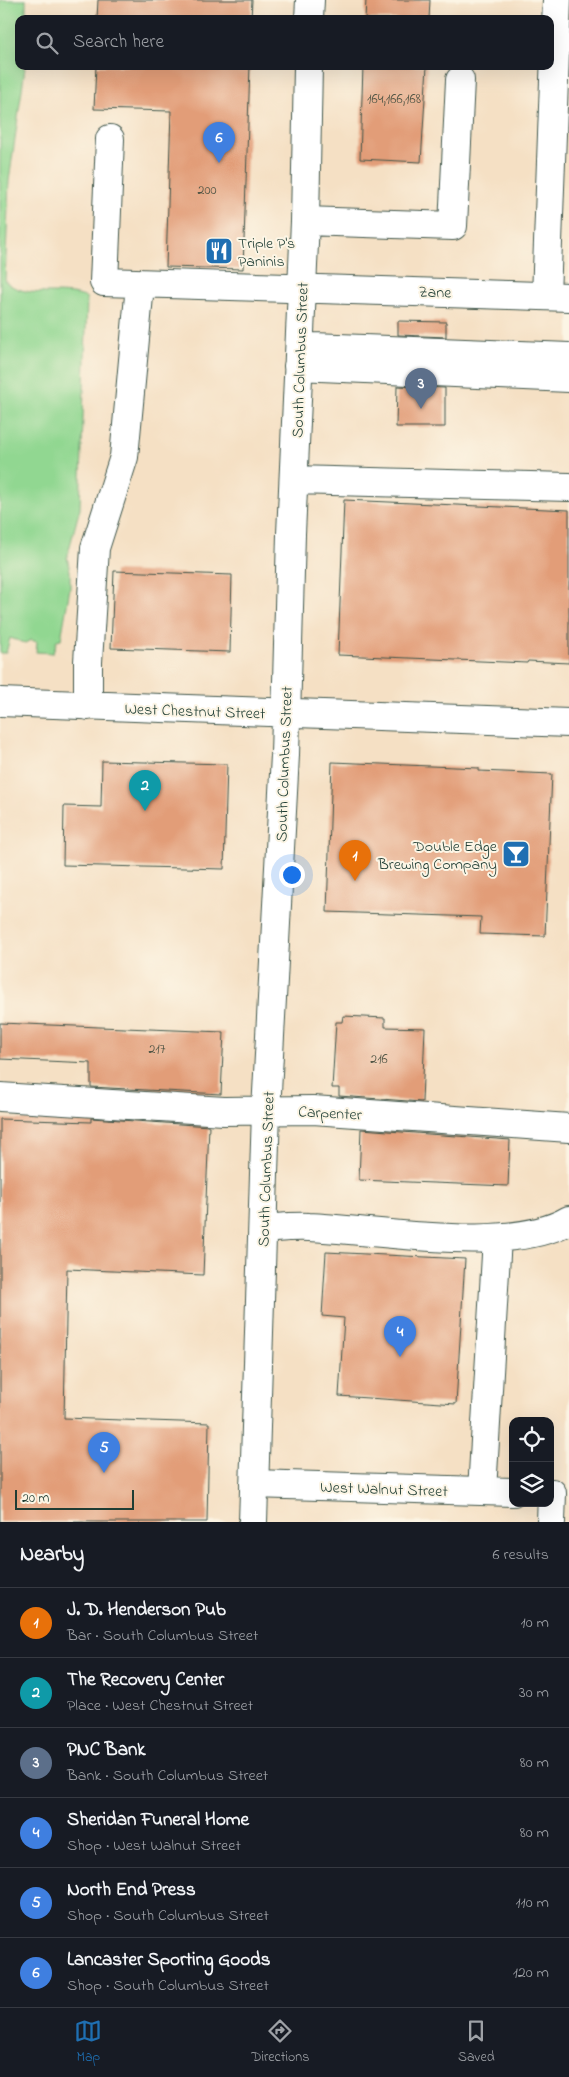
<!DOCTYPE html>
<html lang="en">
<head>
<meta charset="utf-8">
<style>
	:root { --surface:#171b24; --page:#20242c; --text:#f1f3f6; --muted:#9ea1a6; --line:#363941; --accent:#1f6fb2 }
	body { margin:0; font-family:"Indie Flower",sans-serif; background:var(--page); color:var(--text) }
	.controls { position:absolute; right:15px; bottom:15px; display:grid; overflow:hidden; border-radius:10px; box-shadow:0 5px 20px #0002 }
	.controls button { width:45px; height:45px; display:grid; place-items:center; padding:0; border:0; border-bottom:1px solid var(--line); background:var(--surface); color:var(--text); font:25px sans-serif }
	.scale { position:absolute; left:15px; bottom:12px; width:119px; box-sizing:border-box; padding-left:5px; border:2px solid #1f3d34; border-top:0; font-size:14px; line-height:18px; white-space:nowrap; color:#1f3d34; -webkit-text-stroke:4px #fcf5e5; paint-order:stroke }
	.you { position:absolute; left:291px; top:874px; width:18px; height:18px; margin:-12px; border:4px solid #fff; border-radius:50%; background:#1a73e8; box-shadow:0 0 0 8px #1a73e833 }
	.badge { display:grid; place-items:center; width:32px; height:32px; border-radius:50%; background:var(--accent); color:#fff; font-size:16px; font-weight:700 }
	.pin { position:absolute; translate:-50% -41px; filter:drop-shadow(0 1px 2px #0008) }
	.pin::after { content:''; position:absolute; top:26px; width:18px; height:15px; background:inherit; clip-path:polygon(0 0,100% 0,50% 100%) }
	.list { margin:0; padding:0; list-style:none }
	h2 { display:flex; justify-content:space-between; align-items:center; height:65px; margin:0; padding:0 20px; font-size:21px }
	h2 small { font-size:16px; font-weight:400; color:var(--muted) }
	.list li { display:grid; grid-template-columns:32px 1fr auto; gap:15px; align-items:center; box-sizing:border-box; height:70px; padding:0 20px; border-top:1px solid var(--line) }
	.list b { display:block; font-size:19px; white-space:nowrap }
	.list p { margin:0; font-size:16px; white-space:nowrap; color:var(--muted) }
	.list em { font-size:16px; font-style:normal; color:var(--muted) }
	.icon { flex:none; width:28px; height:28px; fill:none; stroke:currentColor; stroke-width:2; stroke-linecap:round; stroke-linejoin:round }
	.map { position:relative; flex:none; width:569px; height:1522px; overflow:hidden }
	.search { position:absolute; background:var(--surface); box-shadow:0 5px 20px #0002; left:15px; right:15px; top:15px; height:55px; display:flex; align-items:center; gap:12px; box-sizing:border-box; padding:0 18px; border-radius:10px; color:var(--muted); font-size:19px }
	.sheet { height:485px; background:var(--surface) }
	nav { display:flex; justify-content:space-around; align-items:center; box-sizing:border-box; height:70px; border-top:1px solid var(--line); background:var(--surface); font-size:14px; color:var(--muted) }
	nav a { display:grid; justify-items:center; gap:2px }
	nav .on { color:var(--accent) }
	.map>svg:first-child { display:block }
</style>
</head>
<body>
<div class="map">
<svg width="569" height="1522" viewBox="0 0 569 1522">
	<rect width="100%" height="100%" fill="#fcf5e5"/>
	<filter id="ink" filterUnits="userSpaceOnUse"><feTurbulence type="fractalNoise" baseFrequency=".02" numOctaves="2"/><feDisplacementMap in="SourceGraphic" scale="10" xChannelSelector="R" yChannelSelector="G"/><feConvolveMatrix kernelMatrix="1 2 1 2 8 2 1 2 1" color-interpolation-filters="sRGB"/></filter>
	<filter id="wash" filterUnits="userSpaceOnUse"><feTurbulence type="fractalNoise" baseFrequency=".0096" numOctaves="4" result="noise"/><feDisplacementMap in="SourceGraphic" scale="20" xChannelSelector="R" yChannelSelector="G"/><feGaussianBlur stdDeviation="1.12" result="paint"/><feColorMatrix in="noise" values="0 0 0 0 0 0 0 0 0 0 0 0 0 0 0 0 0 1.4 0 .05"/><feComposite in="paint" operator="in"/></filter>
	<g filter="url(#wash)">
		<rect width="100%" height="100%" fill="#f5e0c4"/>
		<path fill="#91d791" stroke="#588a62" d="M0 0H26V19H19V66L25 68 9 181 5 281C26 301 62 287 87 298L80 508 67 557 70 571V588L61 639 57 640 53 653 36 652 37 642 31 640 25 643 10 638 6 653H0Z"/>
		<g id="blocks">
			<path fill="#e29d78" d="M98 0H252L251 19H97Z
				M366 0H430L429 19H365Z
				M96 66H250L243 269 166 267 171 111 94 109Z
				M363 66H427L421 162 360 159Z
				M398 321 446 322V337L398 335Z
				M397 386 445 388V427H396Z
				M344 500 569 510V663L528 661 527 663 338 655Z
				M114 571 232 575 230 652 111 648Z
				M102 761 227 764 224 869 63 865 64 806 101 807Z
				M332 762 479 768V771L552 774 545 936 480 934 481 917 327 912Z
				M343 1016 385 1018V1027L425 1028 422 1102 339 1096V1088H332L336 1022H342Z
				M0 1023 224 1032 221 1094 91 1087V1063L0 1059Z
				M91 1118 209 1126 203 1275 67 1269 64 1418 209 1423 207 1522H0V1119L91 1122Z
				M361 1129 510 1140 508 1186 359 1180Z
				M326 1252 465 1259 456 1404 339 1396 344 1318 322 1316Z"/>
		</g>
	</g>
	<g filter="url(#ink)">
		<use href="#blocks" fill-opacity="0" stroke="#3f554a" stroke-width="1"/>
		<g fill="none" stroke-linecap="round" stroke-linejoin="round">
			<defs>
				<path id="minor" d="M309 19 310 0
					M110 139 104 282 569 297
					M305 221 453 226 460 80
					M546 296 557 0
					M313 347 569 357
					M298 366 569 378
					M294 480 569 487
					M0 702 569 723
					M88 706V662L95 548 124 457 140 285
					M0 1097 224 1111 313 1110 569 1128
					M263 1229C278 1228 294 1226 309 1227 378 1230 510 1255 569 1220
					M254 1484 513 1492
					M482 1491 497 1238
					M253 1522 266 1111 285 755 291 534 305 221 308 66
					M551 1522 552 1493"/>
			</defs>
			<use href="#minor" stroke="#3f554a" stroke-width="30"/>
			<use href="#minor" stroke="#fff" stroke-width="28"/>
		</g>
	</g>
	<defs>
		<symbol id="restaurant-square" viewBox="-11 -11 22 22"><rect x="-9" y="-9" width="18" height="18" rx="4" fill="#1f6fb2" stroke="#fcf5e5"/><path d="M-5-6h1v4h1v-4h1v4h1v-4h1v5L-1.5 .5V6h-2V.5L-5-1ZM5-6V6H3V1.5H1.5Q1.5-4 5-6Z" fill="#fff"/></symbol>
		<symbol id="bar-square" viewBox="-11 -11 22 22"><rect x="-9" y="-9" width="18" height="18" rx="4" fill="#1f6fb2" stroke="#fcf5e5"/><path d="M-6-5H6L.8 .8V4.5H3.5V6h-7V4.5H-.8V.8Z" fill="#fff"/></symbol>
	</defs>
	<g fill-rule="evenodd">
		<use href="#restaurant-square" x="203" y="235" width="32" height="32"/>
		<use href="#bar-square" x="500" y="838" width="32" height="32"/>
	</g>
	<g text-anchor="middle" stroke-width="4" stroke-linejoin="round" paint-order="stroke">
		<g font-size="14" fill="#505545">
			<text x="394" y="103">164,166,168</text>
			<text x="207" y="194">200</text>
			<text x="157" y="1053">217</text>
			<text x="379" y="1063">216</text>
		</g>
		<g font-size="16" fill="#1f3d34" stroke="#fcf5e5" text-anchor="start">
			<text x="238" y="248">Triple P's<tspan x="238" dy="18">Paninis</tspan></text>
			<text x="497" y="851" text-anchor="end">Double Edge<tspan x="497" dy="18">Brewing Company</tspan></text>
		</g>
		<g font-size="16" fill="#1f3d34" stroke="#fcf5e5">
			<text transform="translate(435 291) rotate(2)" y="6">Zane</text>
			<text transform="translate(299 360) rotate(-88)" y="6">South Columbus Street</text>
			<text transform="translate(195 710) rotate(2)" y="6">West Chestnut Street</text>
			<text transform="translate(283 764) rotate(-88)" y="6">South Columbus Street</text>
			<text transform="translate(330 1112) rotate(3)" y="6">Carpenter</text>
			<text transform="translate(265 1169) rotate(-88)" y="6">South Columbus Street</text>
			<text transform="translate(384 1488) rotate(2)" y="6">West Walnut Street</text>
		</g>
	</g>
</svg>
<div class="controls">
<button><svg class="icon" aria-label="locate" viewBox="0 0 24 24"><circle cx="12" cy="12" r="6"/><path d="M12 2v4M12 18v4M2 12h4M18 12h4"/></svg></button>
<button><svg class="icon" aria-label="layers" viewBox="0 0 24 24"><path d="M12 4l9 5-9 5-9-5zM3 14l9 5 9-5"/></svg></button>
</div>
<div class="scale">20 m</div>
<div class="you"></div>
<div class="pin badge" style="left:355px;top:881px;background:#e8710a">1</div>
<div class="pin badge" style="left:145px;top:811px;background:#0f9aa8">2</div>
<div class="pin badge" style="left:421px;top:409px;background:#5c6f8a">3</div>
<div class="pin badge" style="left:400px;top:1357px;background:#3f7fe0">4</div>
<div class="pin badge" style="left:104px;top:1473px;background:#3f7fe0">5</div>
<div class="pin badge" style="left:219px;top:163px;background:#3f7fe0">6</div>
<div class="search"><svg class="icon" aria-label="search" viewBox="0 0 24 24"><circle cx="10" cy="10" r="6"/><path d="M15 15l6 6"/></svg>Search here</div>
</div>
<section class="sheet">
<h2>Nearby<small>6 results</small></h2>
<ul class="list">
<li><span class="badge" style="background:#e8710a">1</span><div><b>J. D. Henderson Pub</b><p>Bar · South Columbus Street</p></div><em>10 m</em></li>
<li><span class="badge" style="background:#0f9aa8">2</span><div><b>The Recovery Center</b><p>Place · West Chestnut Street</p></div><em>30 m</em></li>
<li><span class="badge" style="background:#5c6f8a">3</span><div><b>PNC Bank</b><p>Bank · South Columbus Street</p></div><em>80 m</em></li>
<li><span class="badge" style="background:#3f7fe0">4</span><div><b>Sheridan Funeral Home</b><p>Shop · West Walnut Street</p></div><em>80 m</em></li>
<li><span class="badge" style="background:#3f7fe0">5</span><div><b>North End Press</b><p>Shop · South Columbus Street</p></div><em>110 m</em></li>
<li><span class="badge" style="background:#3f7fe0">6</span><div><b>Lancaster Sporting Goods</b><p>Shop · South Columbus Street</p></div><em>120 m</em></li>
</ul>
</section>
<nav>
<a class="on"><svg class="icon" aria-label="map" viewBox="0 0 24 24"><path d="M3 6l6-2 6 2 6-2v14l-6 2-6-2-6 2zM9 4v14M15 6v14"/></svg>Map</a>
<a><svg class="icon" aria-label="directions" viewBox="0 0 24 24"><path d="M12 3l9 9-9 9-9-9zM9 14v-3h6M13 9l2 2-2 2"/></svg>Directions</a>
<a><svg class="icon" aria-label="saved" viewBox="0 0 24 24"><path d="M7 4h10v16l-5-4-5 4z"/></svg>Saved</a>
</nav>
</body>
</html>
